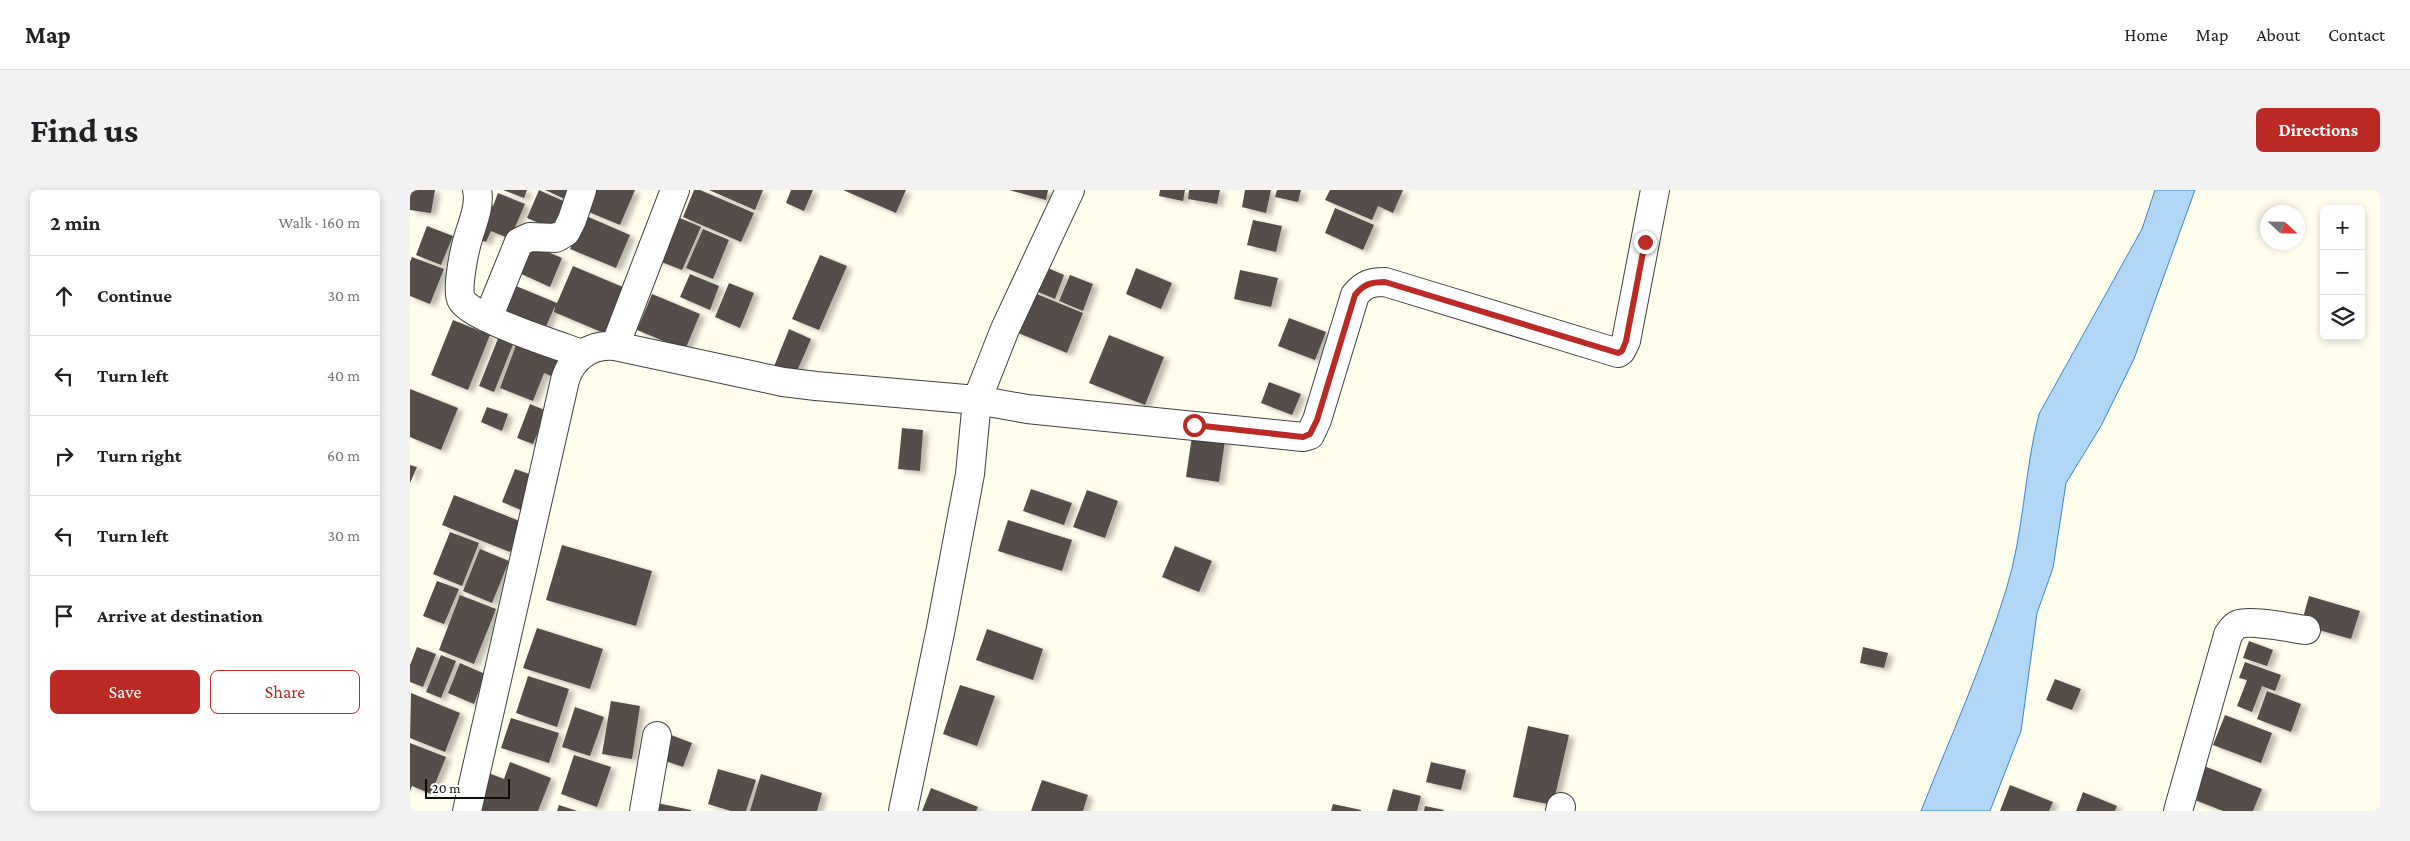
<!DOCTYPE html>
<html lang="en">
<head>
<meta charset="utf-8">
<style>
	:root { --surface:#fff; --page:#f2f2f2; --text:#202124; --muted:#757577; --line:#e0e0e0; --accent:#bc2a25 }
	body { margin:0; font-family:"Crimson Pro",serif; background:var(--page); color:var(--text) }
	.controls { position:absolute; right:15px; top:15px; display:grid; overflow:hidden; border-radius:8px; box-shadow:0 2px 8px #0003 }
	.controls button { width:45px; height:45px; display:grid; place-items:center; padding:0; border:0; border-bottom:1px solid var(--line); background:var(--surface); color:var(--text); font:25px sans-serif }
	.compass { position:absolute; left:1850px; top:15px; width:45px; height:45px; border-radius:50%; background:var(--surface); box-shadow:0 2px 8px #0003; rotate:112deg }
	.scale { position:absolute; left:15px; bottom:12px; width:85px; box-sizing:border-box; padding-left:5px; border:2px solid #0c0c0c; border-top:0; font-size:14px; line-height:18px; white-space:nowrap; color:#0c0c0c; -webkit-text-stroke:4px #fff; paint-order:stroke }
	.stop { position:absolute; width:15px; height:15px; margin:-11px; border:4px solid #bc2a25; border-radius:50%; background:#fff }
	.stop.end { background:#bc2a25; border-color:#fff; box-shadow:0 1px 5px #0008 }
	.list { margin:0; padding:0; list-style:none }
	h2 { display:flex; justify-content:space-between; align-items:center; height:65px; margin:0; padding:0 20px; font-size:21px }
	h2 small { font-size:16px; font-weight:400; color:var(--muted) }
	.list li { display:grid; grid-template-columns:32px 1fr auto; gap:15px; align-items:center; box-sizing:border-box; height:80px; padding:0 20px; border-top:1px solid var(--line) }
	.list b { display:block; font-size:19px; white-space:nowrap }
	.list em { font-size:16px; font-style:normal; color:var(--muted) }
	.actions { display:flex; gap:10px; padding:15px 20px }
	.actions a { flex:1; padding:11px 0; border:1px solid var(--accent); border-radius:8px; text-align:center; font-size:18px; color:var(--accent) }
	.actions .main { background:var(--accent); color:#fff }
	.icon { flex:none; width:28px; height:28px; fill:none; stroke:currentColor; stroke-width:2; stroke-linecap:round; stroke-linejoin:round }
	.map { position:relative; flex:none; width:1970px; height:621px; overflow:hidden; border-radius:8px }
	header { display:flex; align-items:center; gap:30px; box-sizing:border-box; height:70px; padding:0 25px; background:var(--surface); border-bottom:1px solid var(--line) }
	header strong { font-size:24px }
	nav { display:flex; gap:28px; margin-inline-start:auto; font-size:18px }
	.intro { display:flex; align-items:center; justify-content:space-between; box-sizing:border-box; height:120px; padding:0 30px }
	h1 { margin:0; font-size:35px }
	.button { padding:12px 22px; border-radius:8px; background:var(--accent); color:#fff; font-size:18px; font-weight:700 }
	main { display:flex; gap:30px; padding:0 30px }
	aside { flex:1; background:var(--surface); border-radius:8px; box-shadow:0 2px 8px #0003 }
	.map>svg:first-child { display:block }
</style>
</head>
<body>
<header>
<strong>Map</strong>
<nav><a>Home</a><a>Map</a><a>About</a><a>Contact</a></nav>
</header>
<div class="intro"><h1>Find us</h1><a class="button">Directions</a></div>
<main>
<aside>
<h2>2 min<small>Walk · 160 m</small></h2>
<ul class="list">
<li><svg class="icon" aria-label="ahead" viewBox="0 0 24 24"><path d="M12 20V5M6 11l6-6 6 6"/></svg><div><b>Continue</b></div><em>30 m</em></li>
<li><svg class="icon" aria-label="left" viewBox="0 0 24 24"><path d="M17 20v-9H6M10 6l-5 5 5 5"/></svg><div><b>Turn left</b></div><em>40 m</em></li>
<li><svg class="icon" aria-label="right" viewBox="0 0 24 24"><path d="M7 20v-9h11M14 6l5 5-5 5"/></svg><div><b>Turn right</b></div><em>60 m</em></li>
<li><svg class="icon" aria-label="left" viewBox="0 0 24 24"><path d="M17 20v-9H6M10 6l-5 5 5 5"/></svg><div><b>Turn left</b></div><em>30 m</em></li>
<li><svg class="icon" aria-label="arrive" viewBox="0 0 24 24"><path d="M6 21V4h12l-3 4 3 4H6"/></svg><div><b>Arrive at destination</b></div></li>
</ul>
<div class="actions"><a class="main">Save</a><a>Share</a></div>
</aside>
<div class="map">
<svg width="1970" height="621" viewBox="0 0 1970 621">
	<defs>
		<filter id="shadow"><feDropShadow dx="5.5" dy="3" stdDeviation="2.5" flood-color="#0004"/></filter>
	</defs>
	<rect width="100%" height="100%" fill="#fffdec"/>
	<path fill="#b1d6f6" stroke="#3885cd" d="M1745 0H1785L1724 169 1691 236 1656 293 1643 378 1627 423 1611 541 1580 621H1511C1540 548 1573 475 1596 400 1614 343 1614 282 1629 224L1732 39Z"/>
	<path fill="#554e49" filter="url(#shadow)" d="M0 0H25L21 23 0 20Z
		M93 0H117L114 8Z
		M129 0 162 15 150 42 117 28Z
		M135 0H161L157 10Z
		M183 0H225L210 35 174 20Z
		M284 0H290L344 23 331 52 273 27Z
		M299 0H353L345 20Z
		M381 0H403L394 21 376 13Z
		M433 0H496L486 23Z
		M599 0H638L636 10Z
		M750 0H775L773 11 749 6Z
		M779 0H810L807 14 778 9Z
		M835 0H861L856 23 832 17Z
		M867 0H891L888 12 865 7Z
		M920 0H993L983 23 968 16 962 30 915 10Z
		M88 3 115 14 100 49 81 41 76 52 61 46 75 13 83 16Z
		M925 18 964 35 953 60 915 43Z
		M174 25 220 45 206 78 160 59Z
		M263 25 291 37 272 80 244 69Z
		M843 30 872 36 866 62 837 55Z
		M17 36 43 46 31 75 6 65Z
		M293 39 319 50 303 89 276 78Z
		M119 54 152 68 140 97 107 82Z
		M410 65 437 76 409 140 382 129Z
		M2 67 34 79 20 114 0 106V72Z
		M631 75 654 85 645 109 621 99Z
		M163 76 215 98 196 144 144 122 145 116 134 141 94 123 106 96 147 113Z
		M726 78 762 93 751 119 716 104Z
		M830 80 868 88 861 117 824 109Z
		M280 84 309 96 300 120 270 107Z
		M660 85 683 94 673 121 649 111Z
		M319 93 344 103 330 138 305 127Z
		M617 100 673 123 657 163 601 140Z
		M242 104 290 124 275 160 227 140Z
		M879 128 916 142 905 170 868 156Z
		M43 130 80 145 58 200 21 185Z
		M379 139 401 149 384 188 363 179Z
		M699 145 754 167 735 215 679 193Z
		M89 146 104 152 84 202 69 196Z
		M109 147 150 163 141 186 134 183 123 211 90 198Z
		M859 192 891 204 882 225 851 213Z
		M0 199 48 218 31 260 0 247Z
		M120 214 137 221 123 254 107 248Z
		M77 217 98 224 92 241 71 232Z
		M492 238 513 240 510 281 488 279Z
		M783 239 816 244 809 292 776 287Z
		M0 275 7 277 0 293Z
		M105 279 125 286 111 320 92 312Z
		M621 299 662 313 654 335 613 321Z
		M677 300 708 311 695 348 663 337Z
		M44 305 112 332 100 362 32 335Z
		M598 330 662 350 652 381 588 361Z
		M40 342 69 353 52 396 23 384Z
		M152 355 242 381 226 436 136 410Z
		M765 356 802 371 789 402 752 387Z
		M70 359 99 371 82 413 53 401Z
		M27 391 49 399 34 434 13 426Z
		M50 405 86 419 64 474 29 460Z
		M1899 406 1950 421 1941 449 1891 435Z
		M127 438 193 459 180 499 113 478Z
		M577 439 633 459 623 490 566 470Z
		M1839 451 1863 460 1857 476 1833 468Z
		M7 457 26 464 13 497 0 492V475Z
		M1453 457 1478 463 1474 478 1450 473Z
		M31 465 46 471 31 508 16 502Z
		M1835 472 1871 485 1865 501 1852 496 1842 522 1827 516 1837 490 1829 488Z
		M50 473 75 484 64 514 38 503Z
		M118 486 159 499 147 537 106 523Z
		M1645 489 1671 499 1662 520 1636 510Z
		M550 495 585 506 567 556 533 544Z
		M1857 501 1891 514 1881 542 1847 529Z
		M1 503 50 523 35 562 0 548Z
		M201 511 230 516 222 569 192 564Z
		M165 517 194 527 180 566 152 557Z
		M1815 525 1862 543 1851 573 1803 555Z
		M101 528 149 543 139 573 91 558Z
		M1118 536 1159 545 1143 615 1103 607Z
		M256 543 282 553 273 577 247 568Z
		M0 553 36 567 21 604 2 596 0 601Z
		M164 565 201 577 187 617 151 604Z
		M100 572 141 588 128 621H67L76 582 94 589Z
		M1021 572 1056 580 1051 600 1016 592Z
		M1794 576 1852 599 1843 621H1813L1780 608Z
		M308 579 346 590 336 621H321L298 614Z
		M351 584 412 603 407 621H340Z
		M632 590 678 605 673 621H621Z
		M1600 595 1643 612 1639 621H1590Z
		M521 598 568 617 566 621H512Z
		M983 599 1011 606 1007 621H977Z
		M1673 602 1707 616 1705 621H1666Z
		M242 612 281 620V621H240Z
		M923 614 951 620V621H921Z
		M149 615 167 621H147Z
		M1015 616 1034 620 1033 621H1014Z"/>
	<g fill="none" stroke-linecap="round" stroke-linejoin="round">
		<defs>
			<path id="minor" d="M67 0C71 18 60 38 56 56 53 68 47 99 51 109 58 127 150 156 172 164
				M78 128 109 52 120 47 146 48 156 42 162 30 172 0
				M205 156 265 0
				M57 621 155 190C162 167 181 154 205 156L373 192 406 196 567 210 617 219 893 247 900 245 907 230 945 105C954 94 961 92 975 92L1208 163 1211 161 1216 151 1245 0
				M234 621 247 546
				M493 621 531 438 560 284 567 210 595 139 660 0
				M1150 621 1151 617
				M1768 621 1818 445C1821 441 1823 436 1829 434 1842 430 1881 438 1896 440"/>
		</defs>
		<use href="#minor" stroke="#3f3f3f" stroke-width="30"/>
		<use href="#minor" stroke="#fff" stroke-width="28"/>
	</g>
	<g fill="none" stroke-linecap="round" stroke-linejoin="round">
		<path stroke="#bc2a25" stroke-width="6" d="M784 235 893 247 900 244 907 230 945 105C954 94 961 92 975 92L1208 163 1212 161 1216 151 1235 52"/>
	</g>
</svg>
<div class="controls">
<button>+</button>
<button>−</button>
<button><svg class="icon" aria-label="layers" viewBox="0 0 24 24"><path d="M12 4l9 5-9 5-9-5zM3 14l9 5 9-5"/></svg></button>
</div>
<svg class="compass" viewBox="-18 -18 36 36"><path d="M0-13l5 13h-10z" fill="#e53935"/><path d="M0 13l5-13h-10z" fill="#757577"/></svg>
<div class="scale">20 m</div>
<div class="stop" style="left:784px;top:235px"></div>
<div class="stop end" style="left:1235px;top:52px"></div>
</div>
</main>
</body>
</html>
